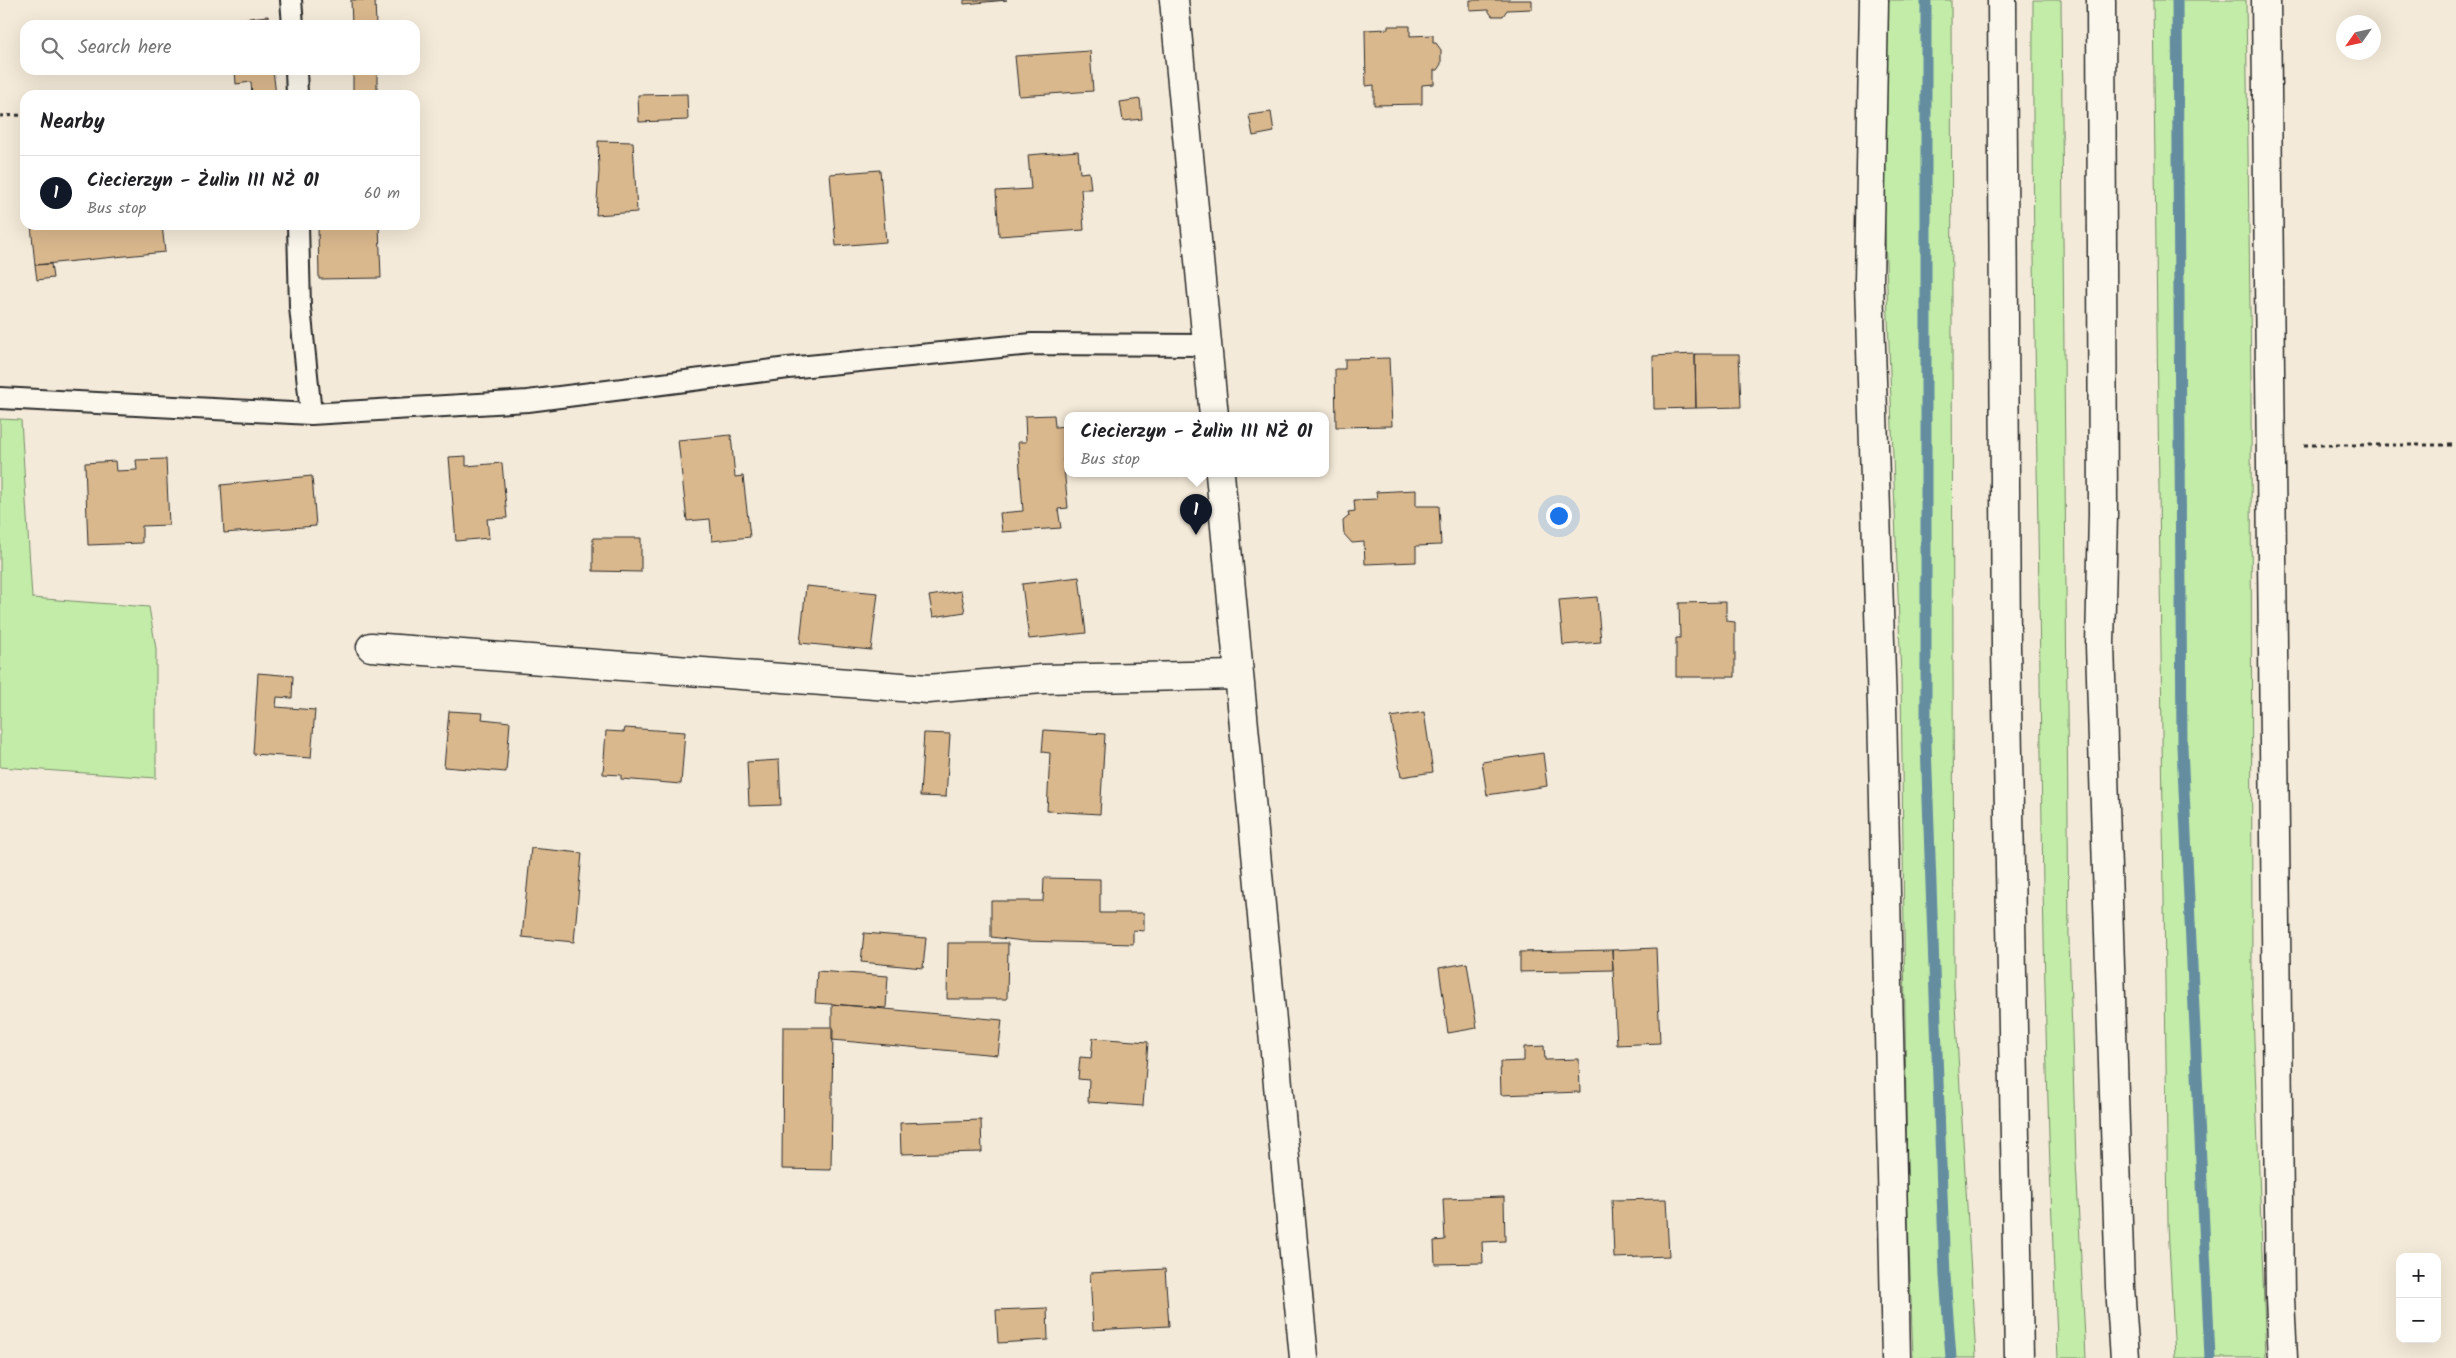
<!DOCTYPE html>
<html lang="en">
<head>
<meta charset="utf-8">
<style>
	:root { --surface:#fff; --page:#f2f2f2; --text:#202124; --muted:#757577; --line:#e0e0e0; --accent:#111827 }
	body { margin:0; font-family:Kalam,sans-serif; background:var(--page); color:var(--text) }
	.controls { position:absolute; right:15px; bottom:15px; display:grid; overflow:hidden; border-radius:10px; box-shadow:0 5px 20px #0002 }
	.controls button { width:45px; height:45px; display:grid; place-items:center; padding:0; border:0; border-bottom:1px solid var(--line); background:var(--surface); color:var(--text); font:25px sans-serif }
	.compass { position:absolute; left:2336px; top:15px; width:45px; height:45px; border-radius:50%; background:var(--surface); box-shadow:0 5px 20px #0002; rotate:236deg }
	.you { position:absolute; left:1558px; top:515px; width:18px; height:18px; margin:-12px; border:4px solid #fff; border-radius:50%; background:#1a73e8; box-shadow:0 0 0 8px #1a73e833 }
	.badge { display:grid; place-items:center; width:32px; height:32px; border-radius:50%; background:var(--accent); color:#fff; font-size:16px; font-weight:700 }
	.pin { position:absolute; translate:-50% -41px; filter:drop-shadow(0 1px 2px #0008) }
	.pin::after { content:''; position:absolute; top:26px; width:18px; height:15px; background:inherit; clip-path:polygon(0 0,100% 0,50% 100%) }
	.popup { position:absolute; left:1064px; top:412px; width:265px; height:65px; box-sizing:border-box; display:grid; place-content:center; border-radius:10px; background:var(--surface); filter:drop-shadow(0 1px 4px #0005); font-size:16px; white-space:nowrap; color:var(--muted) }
	.popup b { font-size:19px; color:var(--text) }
	.popup::after { content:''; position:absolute; left:50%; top:100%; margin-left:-10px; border:10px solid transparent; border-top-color:var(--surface) }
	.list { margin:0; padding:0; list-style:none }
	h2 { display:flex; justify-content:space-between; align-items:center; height:65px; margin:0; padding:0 20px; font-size:21px }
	h2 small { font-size:16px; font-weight:400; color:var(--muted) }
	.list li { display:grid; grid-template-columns:32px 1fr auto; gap:15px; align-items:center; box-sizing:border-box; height:75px; padding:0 20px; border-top:1px solid var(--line) }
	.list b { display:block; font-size:19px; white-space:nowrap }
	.list p { margin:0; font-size:16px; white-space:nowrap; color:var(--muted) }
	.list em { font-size:16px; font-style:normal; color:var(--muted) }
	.icon { flex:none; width:28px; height:28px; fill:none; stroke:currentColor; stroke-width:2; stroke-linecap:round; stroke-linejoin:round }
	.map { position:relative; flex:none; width:2456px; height:1358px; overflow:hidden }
	.search { position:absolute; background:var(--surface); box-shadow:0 5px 20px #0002; left:20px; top:20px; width:400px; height:55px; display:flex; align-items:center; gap:12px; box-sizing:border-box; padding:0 18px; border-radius:15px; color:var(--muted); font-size:19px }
	.panel { position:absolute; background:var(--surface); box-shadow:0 5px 20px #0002; left:20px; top:90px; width:400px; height:140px; border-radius:15px }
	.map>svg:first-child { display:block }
</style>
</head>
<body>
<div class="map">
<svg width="2456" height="1358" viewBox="0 0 2456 1358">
	<rect width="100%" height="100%" fill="#f4ead9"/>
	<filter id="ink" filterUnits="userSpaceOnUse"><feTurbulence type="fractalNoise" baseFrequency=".02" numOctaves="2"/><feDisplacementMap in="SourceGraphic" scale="10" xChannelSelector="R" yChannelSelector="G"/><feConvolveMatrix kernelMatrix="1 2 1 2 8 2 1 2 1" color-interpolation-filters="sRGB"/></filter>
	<g filter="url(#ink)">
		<path fill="#c3eca8" stroke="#778c6a" d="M1883 0H1951L1954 987 1976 1358H1913L1907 1188 1901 678 1883 178Z
			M2033 0H2061L2069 939 2076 1162 2086 1358H2058C2045 1103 2042 849 2039 594 2036 396 2032 198 2033 0Z
			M2153 0H2246L2251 382 2252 987 2266 1358H2175L2168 1224Z
			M0 419 21 420 32 598 149 607 156 649V778L0 767Z"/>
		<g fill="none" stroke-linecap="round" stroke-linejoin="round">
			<path stroke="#658da0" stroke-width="11" d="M1926 0V744L1945 1276 1951 1358
				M2177 0 2182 746 2210 1358"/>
		</g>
		<path fill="#dab88d" stroke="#2b2b2b" d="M351 0H375L376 25H352Z
			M964 0H1007L964 4Z
			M1470 0H1532V9L1507 10 1503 16H1492L1488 10 1470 11Z
			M268 16 269 25H230V20Z
			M1388 26H1410V36L1433 35V43H1436L1441 50V64L1437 70H1434V84L1422 85V104L1374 105V85L1366 86 1365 30 1388 29Z
			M1090 51 1093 91 1019 96 1015 56Z
			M235 70H273L276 95H252L251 82 236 84Z
			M353 70H377V95H353Z
			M687 94 688 120 639 122 638 95Z
			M1140 99 1142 119 1123 121 1120 102Z
			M1271 112 1274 132 1253 136 1249 115Z
			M598 141 633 142 637 212 596 215 599 171Z
			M1078 151 1080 173 1089 172 1091 189H1081L1084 230 999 236 996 191 1031 189 1028 155Z
			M880 170 886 242 836 246 830 174Z
			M31 225H162L165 252 35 265Z
			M318 225H379L381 278 319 279Z
			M51 264 53 278 37 280 35 265Z
			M1695 354H1739L1741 407 1696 408Z
			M1695 354 1696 408 1654 409 1653 356Z
			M1389 358 1392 426 1336 427 1335 369H1345V359Z
			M1054 415 1055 427 1067 426V458H1063L1068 508 1058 509 1061 528 1002 532 1000 513 1023 511 1018 442H1026L1025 416Z
			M731 435 735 477 743 476 750 537 712 541 710 519 687 521 678 440Z
			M466 456V466L502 463 507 518 487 519 489 538 456 541 449 457Z
			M166 459 169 525 142 526V543L88 545 85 463 115 461 116 471 137 470 136 460Z
			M312 476 316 526 224 533 221 485Z
			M1416 490V506H1439L1441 545 1416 546V562L1365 564 1364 542 1352 543 1344 534 1343 521 1349 516 1348 512 1355 511 1354 500 1377 499 1376 492Z
			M593 538H641V572L593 571Z
			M1079 577 1086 633 1029 639 1022 584Z
			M806 586 878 593 871 650 800 643Z
			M961 591 965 612 933 617 929 596Z
			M1597 597 1601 642 1563 645 1559 600Z
			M1726 602V621L1735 622V677H1676V638H1680L1679 603Z
			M258 673 293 676 292 698 277 697 276 707 315 710 311 758 253 754Z
			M449 711 483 713 482 719 510 722 506 772 444 767Z
			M1424 712 1433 772 1401 777 1391 717Z
			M625 728 685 732 681 784 621 779V775L603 774 606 731 624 732Z
			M1044 730 1105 734 1100 814 1047 811 1050 753 1042 752Z
			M924 733 950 734 946 797 920 796Z
			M1543 753 1547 786 1487 795 1482 762Z
			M779 760 781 805 749 806 747 762Z
			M531 848 582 853 574 942 522 937Z
			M1044 878 1100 879V913H1144V931L1133 930V944L1024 941 991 937V901H1043Z
			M864 933 926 938 923 968 861 962Z
			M948 943H1008L1007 999H947Z
			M1656 948 1660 1043 1617 1045 1612 950Z
			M1612 950 1613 970 1520 972V952Z
			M1467 963 1477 1028 1448 1033 1439 968Z
			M817 971 888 976 886 1008 815 1003Z
			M832 1004 1002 1020 998 1055 832 1040Z
			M783 1027H833L831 1170 782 1169Z
			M1093 1038 1148 1042 1143 1106 1088 1102 1089 1080 1078 1079 1080 1057 1091 1058Z
			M1544 1046 1545 1060 1579 1059 1580 1092 1501 1095 1500 1062 1524 1061V1047Z
			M981 1120 982 1152 901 1154 900 1123Z
			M1504 1197 1505 1241 1482 1242 1483 1263 1435 1264 1434 1241 1445 1240 1443 1199Z
			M1666 1199 1669 1256 1614 1258 1612 1200Z
			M1165 1269 1169 1326 1093 1330 1090 1273Z
			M1047 1308 1048 1340 998 1343 996 1310Z"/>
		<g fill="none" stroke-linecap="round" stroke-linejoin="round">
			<defs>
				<path id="service" d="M291 0 293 25
					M296 70 297 95
					M298 225 300 307 311 414
					M0 398 311 414 528 401 788 368 1032 344 1207 345"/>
				<path id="minor" d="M1874 0 1869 283 1882 708 1896 1358
					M2266 0 2280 1299 2283 1358
					M371 647 928 689 1042 679 1237 675"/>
				<path id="tertiary" d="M1174 0 1214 416
					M1220 474 1304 1358"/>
				<path id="motorway" d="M2002 0 2006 647 2019 1358
					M2101 0 2103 514 2100 645 2120 1287 2125 1358"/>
			</defs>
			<use href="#service" stroke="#2b2b2b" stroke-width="24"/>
			<use href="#minor" stroke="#2b2b2b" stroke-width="31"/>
			<use href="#tertiary" stroke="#2b2b2b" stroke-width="31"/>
			<use href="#motorway" stroke="#2b2b2b" stroke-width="31"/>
			<path stroke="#2b2b2b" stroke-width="3" stroke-dasharray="4 4" stroke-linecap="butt" d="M0 116 25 115
				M2304 445H2456"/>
			<use href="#service" stroke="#fbf7ec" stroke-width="20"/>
			<use href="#minor" stroke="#fbf7ec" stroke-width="28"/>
			<use href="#tertiary" stroke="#fbf7ec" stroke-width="28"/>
			<use href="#motorway" stroke="#fbf7ec" stroke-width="28"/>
		</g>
	</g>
</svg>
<div class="controls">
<button>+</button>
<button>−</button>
</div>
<svg class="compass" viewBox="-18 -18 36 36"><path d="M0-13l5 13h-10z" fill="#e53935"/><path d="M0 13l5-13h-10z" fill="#757577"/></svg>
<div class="you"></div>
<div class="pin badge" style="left:1196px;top:535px">1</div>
<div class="popup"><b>Ciecierzyn - Żulin III NŻ 01</b>Bus stop</div>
<div class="search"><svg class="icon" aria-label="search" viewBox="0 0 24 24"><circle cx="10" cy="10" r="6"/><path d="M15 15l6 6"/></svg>Search here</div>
<section class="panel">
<h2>Nearby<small></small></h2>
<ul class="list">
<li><span class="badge">1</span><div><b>Ciecierzyn - Żulin III NŻ 01</b><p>Bus stop</p></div><em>60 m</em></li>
</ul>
</section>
</div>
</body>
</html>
